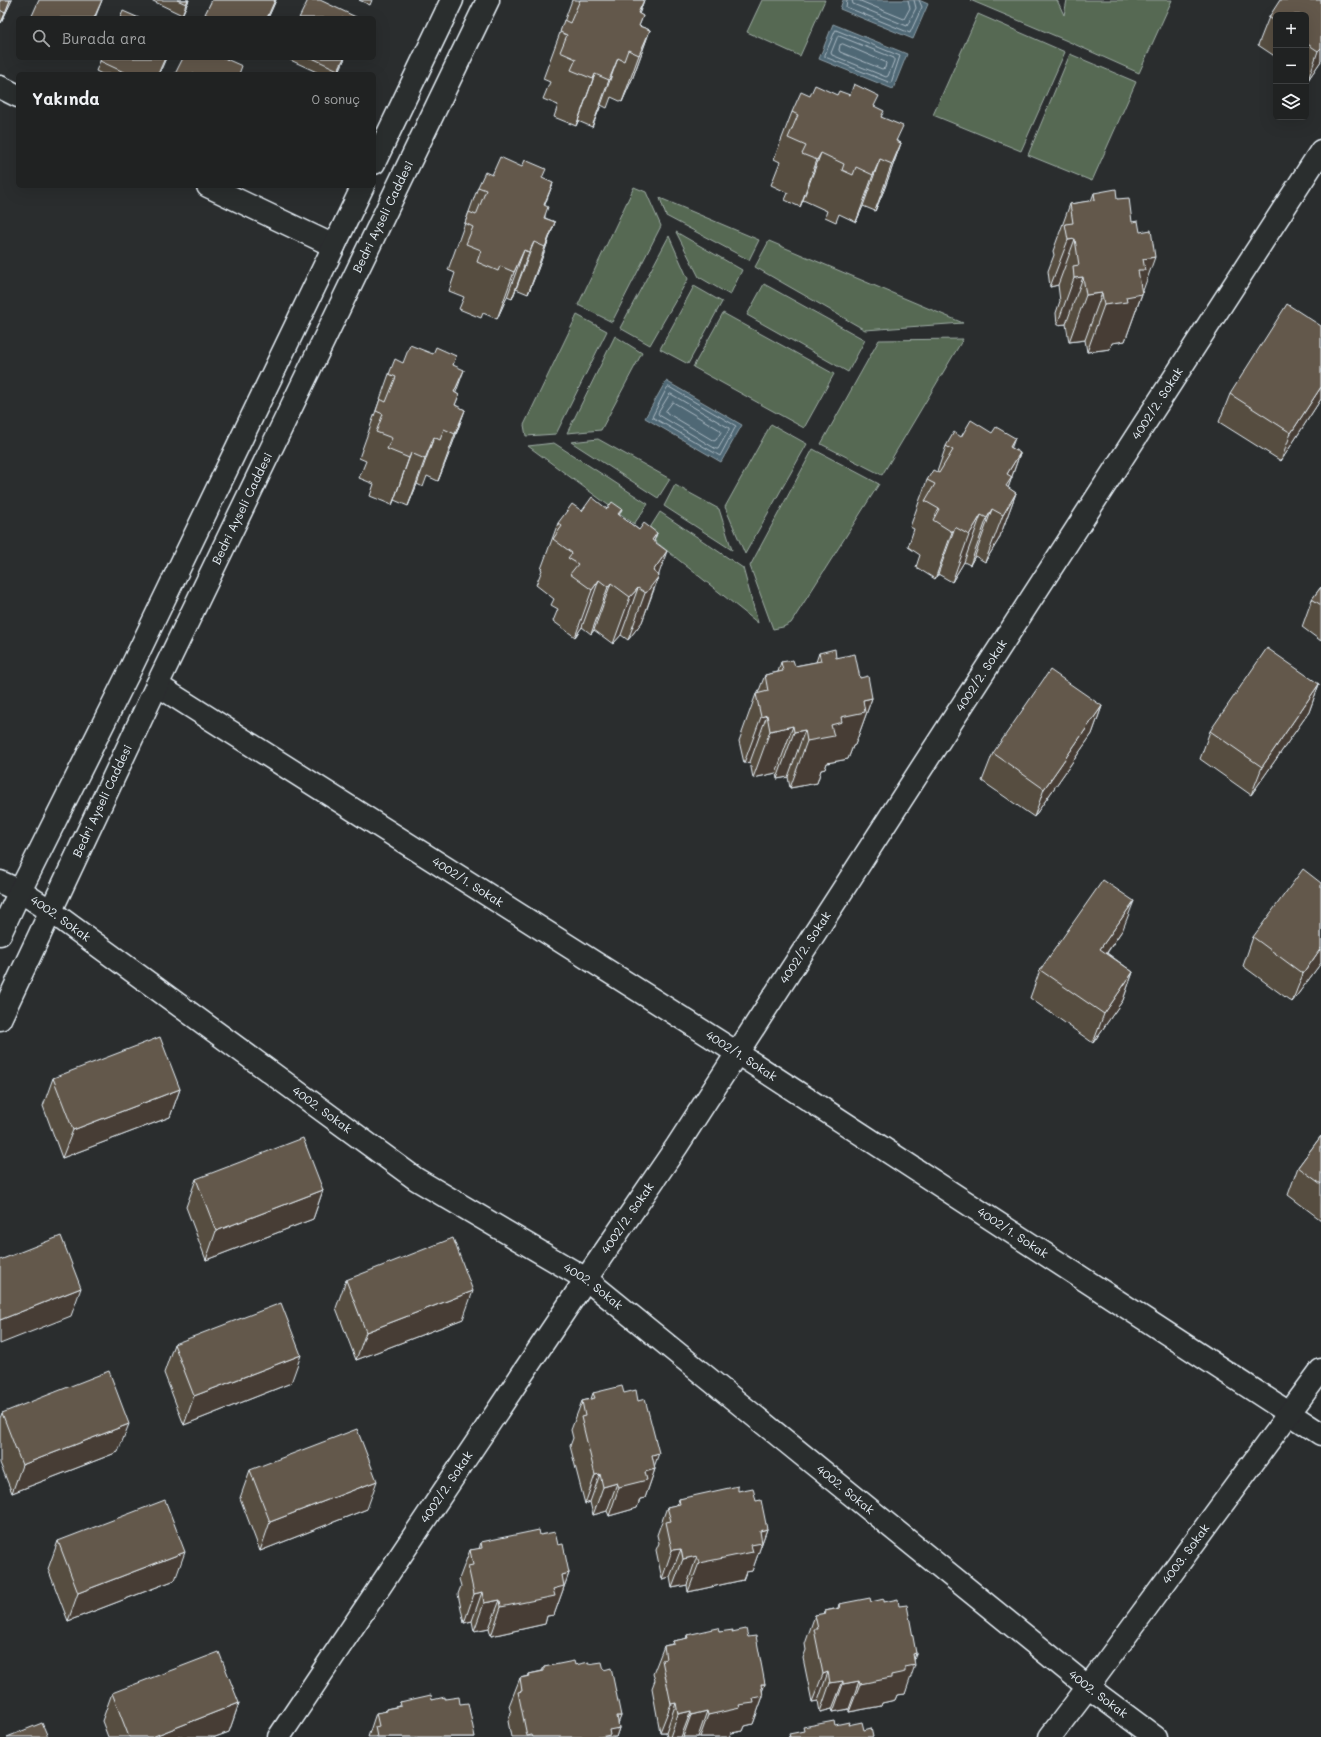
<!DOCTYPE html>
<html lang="tr">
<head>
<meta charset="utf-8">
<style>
	:root { --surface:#202222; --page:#2d2f2f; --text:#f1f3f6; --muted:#a2a4a5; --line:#3d3f40 }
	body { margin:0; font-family:Mali,sans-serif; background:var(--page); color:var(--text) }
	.controls { position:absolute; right:12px; top:12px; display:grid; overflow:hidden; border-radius:6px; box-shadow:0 4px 16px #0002 }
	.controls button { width:36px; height:36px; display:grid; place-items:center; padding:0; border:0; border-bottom:1px solid var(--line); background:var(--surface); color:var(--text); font:20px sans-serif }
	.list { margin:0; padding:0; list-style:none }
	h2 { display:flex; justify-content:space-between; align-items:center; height:52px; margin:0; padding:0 16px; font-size:17px }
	h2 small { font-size:13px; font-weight:400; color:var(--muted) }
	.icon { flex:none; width:22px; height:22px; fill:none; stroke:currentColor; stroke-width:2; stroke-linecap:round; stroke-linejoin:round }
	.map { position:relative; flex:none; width:1321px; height:1737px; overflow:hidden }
	.search { position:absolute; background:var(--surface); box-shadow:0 4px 16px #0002; left:16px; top:16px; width:360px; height:44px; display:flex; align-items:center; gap:10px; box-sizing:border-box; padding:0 14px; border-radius:6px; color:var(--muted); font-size:15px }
	.panel { position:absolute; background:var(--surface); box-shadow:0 4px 16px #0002; left:16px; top:72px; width:360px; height:116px; border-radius:6px }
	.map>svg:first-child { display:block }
</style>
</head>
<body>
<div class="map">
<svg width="1321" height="1737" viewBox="0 0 1321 1737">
	<rect width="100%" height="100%" fill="#2a2d2e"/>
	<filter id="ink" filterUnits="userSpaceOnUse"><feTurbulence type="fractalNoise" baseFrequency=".025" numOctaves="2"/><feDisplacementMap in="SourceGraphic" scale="8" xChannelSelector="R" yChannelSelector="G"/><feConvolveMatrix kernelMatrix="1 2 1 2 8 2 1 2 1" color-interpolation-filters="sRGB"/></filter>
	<g filter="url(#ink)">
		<path fill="#566953" stroke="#9fada6" d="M762 0H825L800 56 747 32Z
			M970 0H1057L1064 15 1067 0H1172L1139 73 1065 40Z
			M978 14 1065 52 1021 151 933 115Z
			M1070 54 1136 82 1092 181 1028 155Z
			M634 187 646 192 661 226 612 322 578 305Z
			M660 198 759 240 749 260 666 216Z
			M676 232 742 270 730 295 699 277Z
			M669 236 688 279 650 345 620 328Z
			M769 241 963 323 865 330 755 267Z
			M764 284 865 340 848 372 747 315Z
			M694 286 722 302 688 364 660 349Z
			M723 313 834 374 804 428 693 367Z
			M577 315 607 331 556 434 526 436 524 425Z
			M615 336 642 353 601 430 567 433Z
			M963 339 882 475 821 444 879 340Z
			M771 424 807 444 745 554 725 507Z
			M598 439 670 479 658 498 571 442Z
			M554 443 648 504 634 524 528 446Z
			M813 449 879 484 791 623 783 627 773 629 750 566Z
			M675 485 719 509 732 550 664 506Z
			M660 512 743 568 758 623 646 534Z"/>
		<path fill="#506875" stroke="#8d9fa9" d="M843 0H919L928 4 913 39 840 9Z
			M833 24 907 54 893 89 819 59Z
			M666 381 742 425 721 462 645 418Z"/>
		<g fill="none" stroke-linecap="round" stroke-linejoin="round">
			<path stroke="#abbac4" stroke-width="1" d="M847 0 846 7 910 33 922 7 919 0
				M852 0 853 4 907 26 916 8 914 0
				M858 0 904 19 910 8 908 0
				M836 30 900 56 891 83 825 57V55Z
				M839 36 894 58V61L888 76 886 77 832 55 831 53 837 38Z
				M843 44 885 62 886 63 885 68 882 69 840 52 839 50 840 45Z
				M669 387 736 426 720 456 652 417 667 388Z
				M671 394 729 428V430L718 449H716L659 415 658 413 669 395Z
				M673 402 720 430 721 432 716 440 714 441 667 413 666 411Z"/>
			<defs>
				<g id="minor">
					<path d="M0 87 18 96"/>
					<path d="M208 186 334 246"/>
					<path id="s1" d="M157 685 737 1053 1321 1434"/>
					<path id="s2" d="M0 882 20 891 52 912 416 1179 586 1279 1088 1687 1155 1737"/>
					<path id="s3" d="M279 1737 586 1279 677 1146 1321 151"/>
					<path id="s4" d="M1050 1737 1088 1687 1321 1370"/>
				</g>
				<g id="major">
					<path d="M374 163 452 0"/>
					<path d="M0 934 20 891 129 672 363 186"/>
					<path id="s5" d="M0 1019 157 685 488 0"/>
				</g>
			</defs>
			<use href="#minor" stroke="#e8f1f8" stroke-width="25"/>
			<use href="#major" stroke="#e8f1f8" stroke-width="25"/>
			<use href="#minor" stroke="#2a2d2e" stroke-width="22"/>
			<use href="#major" stroke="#2a2d2e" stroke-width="22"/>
		</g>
		<path fill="#564d40" stroke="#e8f1f8" d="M0 0H12L1 23 0 22Z
			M151 0H189L182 15Z
			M212 0H276L268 18H204Z
			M359 0H372L370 5Z
			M572 0H644L639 14 643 16 639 26 650 30 633 77 622 102 611 97 607 108 601 105 592 127 578 121 576 126 554 117 558 105 543 99 550 82 543 79Z
			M1321 0V61L1308 80 1306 78V15H1276V57L1258 45 1269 17Z
			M166 58 159 74H102L96 71 100 61Z
			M286 58H345L338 74H321Z
			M837 95 875 107 897 141 901 143 884 190 875 211 863 206 856 222 839 214 836 222 825 217 827 211 803 200 800 207 785 200 788 193 771 185 780 162 774 159 792 112Z
			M492 175 545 206V218L555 222 538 269 528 294 516 289 512 299 507 297 497 319 483 313 481 318 459 309 464 297 449 291 455 273 448 270 478 187Z
			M1094 193 1117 199 1142 294 1125 341 1112 343 1110 349 1087 352 1085 340 1069 342 1066 324 1057 325 1056 313 1060 301 1058 285 1050 287 1048 271 1054 255 1053 251 1070 204 1091 201Z
			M1321 326V399L1281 461 1219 422 1230 394Z
			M433 354 456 356 453 365 455 393 459 395 455 405 465 410 448 456 438 481 427 476 423 487 417 484 408 506 394 500 392 505 370 496 374 484 359 478 366 461 359 458 389 374 403 363Z
			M961 437 1012 448 1020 453 1008 488 1016 493 999 539 985 562 975 556 970 565 964 562 952 582 938 574 935 579 916 567 920 555 908 547 914 529 910 527 927 480 937 472 946 446Z
			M607 509H622L619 515 639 530 657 533 654 541 659 576 642 622 628 640 621 635 613 644 594 630 591 634 582 627 575 637 553 621 558 609 551 605 554 599 536 585 542 570 541 569 558 523 582 511Z
			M1321 587V641L1302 627 1312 599Z
			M819 653 836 658 860 678 872 698 855 745 853 746 848 759 827 763 825 769 821 770 817 783 790 788 788 777 777 779 776 773 753 778 750 762 744 763 739 741 756 694 758 693 765 675 778 672 781 662 795 666 816 662Z
			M1319 684 1309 712 1251 795 1200 759 1210 731Z
			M1102 706 1092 734 1034 817 982 781 993 753Z
			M1321 883V963L1292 1002 1243 966 1253 937Z
			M1123 929 1107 953 1133 972 1123 1000 1093 1043 1030 998 1040 970Z
			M53 1078 180 1089 170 1117 62 1158 43 1106Z
			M1321 1136V1220L1288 1195 1298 1167Z
			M196 1179 323 1190 313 1219 206 1260 186 1207Z
			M346 1280 463 1319 356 1360 336 1308Z
			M174 1344 291 1383 184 1425 164 1373Z
			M593 1393H624L654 1466 655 1469 645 1498 640 1499 637 1508 609 1516 607 1511 593 1515 590 1502 585 1504 570 1446 573 1438 571 1430 582 1401 591 1399Z
			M2 1413 118 1452 12 1493 0 1463V1418Z
			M250 1470 367 1509 260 1551 240 1498Z
			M738 1491 756 1501 767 1529 752 1571 746 1572 743 1580 688 1592 687 1585 672 1588 670 1577 662 1579 656 1550 659 1543 657 1535 667 1507 677 1505 679 1499Z
			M540 1535 558 1545 569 1573 554 1615 547 1616 545 1624 491 1636 489 1628 474 1631 472 1621 464 1623 458 1594 461 1586 459 1579 470 1550 479 1549 481 1542Z
			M58 1541 175 1580 68 1621 48 1569Z
			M871 1602H884L899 1606 916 1653 914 1660 905 1694 897 1695 895 1700 882 1703 881 1706 849 1712V1709L833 1712 832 1709 820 1712 818 1701 812 1702 803 1658 806 1650 805 1644 815 1615 824 1614 825 1611 838 1608 839 1604Z
			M719 1632H732L748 1637 765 1684 762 1691 763 1696 753 1724 745 1726 743 1731 731 1733 729 1737H667L666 1732H660L652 1688 655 1680 653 1674 664 1646 672 1644 673 1641 686 1639 687 1635Z
			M588 1664 604 1670 621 1716 618 1723 619 1728 616 1737H511L508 1721 511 1713 509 1706 520 1678 528 1676 529 1674 542 1671 544 1667 575 1665Z
			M112 1693 239 1703 229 1732 215 1737H108L102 1721Z
			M445 1699 460 1704 475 1737H368L376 1713 385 1712 386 1709 399 1706 400 1702 432 1700Z"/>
		<path fill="#463e34" stroke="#e8f1f8" d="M10 0H12L1 23 5 13Z
			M102 0 95 18H94Z
			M188 0H189L182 15 186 4Z
			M275 0H276L268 18H267Z
			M644 0 631 38 621 60 638 13Z
			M650 30 633 77 622 102 639 55Z
			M1321 48V61L1308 80 1318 51Z
			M165 58H166L159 74H158Z
			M344 58H345L338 74H337Z
			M618 58 601 105 592 127 609 80Z
			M595 74 578 121 576 126 593 79Z
			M901 143 884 190 875 211 892 164Z
			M821 153 803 200 800 207 817 160Z
			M880 159 863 206 856 222 873 175Z
			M553 183 536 229 526 252 544 205Z
			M555 222 538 269 528 294 545 247Z
			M1075 239 1058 285 1050 287 1068 240Z
			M534 242 516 289 512 299 529 252Z
			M524 250 507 297 497 319 514 272Z
			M1155 257 1125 341 1112 343 1110 349 1087 352 1104 305 1126 297 1143 259Z
			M1083 277 1066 324 1057 325 1074 278Z
			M1102 293 1085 340 1069 342 1086 295Z
			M464 370 447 417 437 439 454 392Z
			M1321 387V399L1281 461 1291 433Z
			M465 410 448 456 438 481 455 434Z
			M434 437 417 484 408 506 425 459Z
			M1015 438 998 485 1010 447Z
			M411 453 394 500 392 505 409 458Z
			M1020 453 1011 479 1012 477 999 513 1007 474Z
			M1016 493 999 539 985 562 1003 515Z
			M992 509 975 556 970 565 987 518Z
			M981 515 964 562 952 582 969 535Z
			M955 527 938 574 935 579 952 532Z
			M657 533 640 580 652 540Z
			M667 551 642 622 628 640 653 571Z
			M599 580 582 627 575 637 592 590Z
			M611 583 594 630 591 634 608 587Z
			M638 588 621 635 613 644 630 597Z
			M1319 684 1309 712 1251 795 1262 767Z
			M872 698 855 745 853 746 848 759 827 763 825 769 821 770 817 783 790 788 807 741 831 725 863 700Z
			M1102 706 1092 734 1034 817 1044 789Z
			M767 715 750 762 744 763 761 717Z
			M793 726 776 773 753 778 770 731Z
			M805 730 788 777 777 779 794 732Z
			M1134 901 1123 929 1090 977 1100 949Z
			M1321 948V963L1292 1002 1303 974Z
			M1133 972 1123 1000 1093 1043 1104 1014Z
			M180 1089 170 1117 62 1158 73 1130Z
			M323 1190 313 1219 206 1260 216 1231Z
			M81 1288 71 1316 0 1344V1320Z
			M473 1291 463 1319 356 1360 366 1332Z
			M301 1355 291 1383 184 1425 194 1396Z
			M129 1424 118 1452 12 1493 22 1465Z
			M659 1453 653 1470 655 1469 645 1498 640 1499 637 1508 609 1516 619 1487 652 1455Z
			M600 1474 590 1502 585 1504 595 1475Z
			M377 1481 367 1509 260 1551 270 1522Z
			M617 1483 607 1511 593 1515 603 1487Z
			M767 1529 752 1571 746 1572 743 1580 688 1592 699 1563 751 1545 760 1531Z
			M681 1549 670 1577 662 1579 672 1550Z
			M185 1552 175 1580 68 1621 78 1593Z
			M697 1556 687 1585 672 1588 683 1559Z
			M569 1573 554 1615 547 1616 545 1624 491 1636 501 1607 553 1589 562 1575Z
			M482 1592 472 1621 464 1623 474 1594Z
			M500 1600 489 1628 474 1631 484 1603Z
			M916 1653 912 1666 915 1665 905 1694 897 1695 895 1700 882 1703 881 1706 849 1712 860 1684 891 1675 905 1667 913 1654Z
			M828 1672 818 1701 812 1702 823 1674Z
			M843 1681 832 1709 820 1712 830 1683Z
			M859 1681 849 1709 833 1712 843 1684Z
			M761 1684H765L760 1697 763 1696 753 1724 745 1726 743 1731 731 1733 729 1737H700L708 1715 739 1705 753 1698Z
			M239 1703 229 1732 215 1737H152Z
			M676 1703 666 1732H660L671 1704Z
			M691 1711 681 1737H670L678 1714Z
			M707 1711 698 1737H683L691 1715Z
			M617 1716H621L616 1729 619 1728 616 1737H600L609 1730Z"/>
		<path fill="#64594b" stroke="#e8f1f8" d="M0 0H10L5 13 0 10Z
			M39 0H102L94 18H31Z
			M177 0H188L186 4Z
			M212 0H275L267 18H214L205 14Z
			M308 0H320L358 18H299Z
			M580 0H644L638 13 643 16 639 26 650 30 639 55 628 50 624 61 618 58 609 80 595 74 593 79 571 70 576 59 560 52 567 35 560 32 564 20 570 23Z
			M1280 0H1321V48L1318 51 1306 43V15H1276V22L1269 17Z
			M123 11 139 18H120Z
			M101 58H165L158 74H128L100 61Z
			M183 58H224L242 66 239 74H175Z
			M312 58H344L338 70Z
			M854 84 879 96 874 106 884 111 881 117 903 126 896 141 901 143 892 164 880 159 873 175 856 167 853 175 842 170 844 164 821 153 817 160 802 154 806 146 788 138 798 115 792 112 801 92 810 96 815 85 837 95 839 91 850 95Z
			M500 157 522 167 525 160 546 169 542 178 553 183 544 205 548 207 544 218 555 222 545 247 534 242 529 252 524 250 514 272 500 266 498 271 477 262 481 250 466 244 473 227 465 223 469 212 476 215 486 190 478 187 485 172 492 175Z
			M1116 189 1117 199 1129 198 1132 222 1138 221 1140 232 1151 230 1155 257 1143 259 1145 270H1138L1142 294 1126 297 1127 302 1104 305 1102 293 1086 295 1083 277 1074 278 1073 266 1079 265 1075 239 1068 240 1065 224 1073 223 1070 204 1095 200 1094 193Z
			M1287 304 1321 326V387L1291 433 1230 394Z
			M410 345 433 354 436 347 456 356 453 365 464 370 454 392 459 395 455 405 465 410 455 434 444 429 440 440 434 437 425 459 411 453 409 458 387 449 392 438 376 432 383 414 376 411 380 399 386 402 396 377 389 374 395 359 403 363Z
			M971 420 992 433 996 427 1015 438 1010 447 1020 453 1007 474 1012 477 1006 486 1016 493 1003 515 992 509 987 518 981 515 969 535 955 527 952 532 933 520 939 509 925 501 935 484 927 480 933 470 939 473 953 450 946 446 954 432 961 437Z
			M592 497 607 509 612 502 622 509 618 514 639 530 644 523 657 533 652 540 667 551 653 571 659 576 646 593 638 588 630 597 611 583 608 587 599 580 592 590 570 574 578 564 568 558 572 553 553 539 562 526 558 523 572 504 582 511Z
			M1321 587V605L1312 599Z
			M1267 648 1319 684 1262 767 1210 731Z
			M835 649 836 658 855 654 860 678 868 676 872 698 863 700 865 712 841 717 842 722 831 725 834 736 807 741 805 730 794 732 793 726 770 731 767 715 761 717 756 694 768 691 765 675 783 671 781 662 793 660 795 666 821 661 819 653Z
			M1050 670 1102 706 1044 789 993 753Z
			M1303 869 1321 883V948L1303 974 1253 937Z
			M1103 880 1134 901 1100 949 1133 972 1104 1014 1040 970Z
			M160 1037 180 1089 73 1130 53 1078Z
			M1321 1136V1184L1298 1167Z
			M303 1138 323 1190 216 1231 196 1179Z
			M61 1236 81 1288 0 1320V1260Z
			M453 1238 473 1291 366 1332 346 1280Z
			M281 1303 301 1355 194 1396 174 1344Z
			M109 1371 129 1424 22 1465 2 1413Z
			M622 1386 624 1393 636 1390 638 1401 645 1399 659 1453 652 1455 655 1469 645 1472 647 1480 619 1487 617 1483 603 1487 600 1474 595 1475 581 1417 585 1416 582 1401 595 1398 593 1393Z
			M357 1429 377 1481 270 1522 250 1470Z
			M738 1486V1491L753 1488 756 1501 761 1500 767 1529 760 1531 762 1543 751 1545 753 1552 699 1563 697 1556 683 1559 681 1549 672 1550 666 1522 671 1521 667 1507 680 1504 679 1499Z
			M165 1500 185 1552 78 1593 58 1541Z
			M539 1530 540 1535 555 1532 558 1545 563 1544 569 1573 562 1575 564 1586 553 1589 555 1596 501 1607 500 1600 484 1603 482 1592 474 1594 468 1566 473 1565 470 1550 482 1548 481 1542Z
			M870 1598 871 1602 884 1599V1602L898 1599 899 1606 907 1605 916 1653 913 1654 915 1665 905 1667V1672L891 1675V1678L860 1684 859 1681 843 1684V1681L830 1683 828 1672 823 1674 814 1629H818L815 1615 826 1613 825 1611 840 1608 839 1604Z
			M718 1628 719 1632 733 1630 732 1632 746 1629 748 1637 756 1636 765 1684H761L763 1696 753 1698 754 1703 739 1705 740 1708 708 1715 707 1711 691 1715V1711L678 1714 676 1703 671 1704 662 1660 666 1659 664 1646 674 1644 673 1641 688 1638 687 1635Z
			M219 1652 239 1703 152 1737H129L112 1693Z
			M574 1661 575 1665 589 1662 588 1664 602 1662 604 1670 611 1668 621 1716H617L619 1728 609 1730 610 1735 600 1737H533L532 1735 527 1736 518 1692 522 1691 520 1678 530 1676 529 1674 544 1671V1667Z
			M431 1695 432 1700 445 1697V1699L459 1697 460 1704 468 1703 475 1737H377L375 1727 379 1726 376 1713 387 1711 386 1709 401 1706 400 1702Z
			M834 1721 835 1725 849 1722 848 1725 862 1722 864 1730 871 1728 873 1737H788H790L789 1734 804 1731 803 1727Z
			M42 1723 48 1737H7Z"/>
	</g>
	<g text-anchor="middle" stroke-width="3.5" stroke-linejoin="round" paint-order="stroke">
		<g font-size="12" fill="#e8f1f8" stroke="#2a2d2e">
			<text dy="4" stroke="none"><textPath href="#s5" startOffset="889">Bedri Ayseli Caddesi</textPath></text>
			<text dy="4" stroke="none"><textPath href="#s3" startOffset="1597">4002/2. Sokak</textPath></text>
			<text dy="4" stroke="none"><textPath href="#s5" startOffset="565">Bedri Ayseli Caddesi</textPath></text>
			<text dy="4" stroke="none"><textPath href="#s3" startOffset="1273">4002/2. Sokak</textPath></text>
			<text dy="4" stroke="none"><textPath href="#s5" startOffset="241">Bedri Ayseli Caddesi</textPath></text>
			<text dy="4" stroke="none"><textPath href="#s1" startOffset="368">4002/1. Sokak</textPath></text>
			<text dy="4" stroke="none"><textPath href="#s2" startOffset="71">4002. Sokak</textPath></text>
			<text dy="4" stroke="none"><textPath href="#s3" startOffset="949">4002/2. Sokak</textPath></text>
			<text dy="4" stroke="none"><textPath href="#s1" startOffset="692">4002/1. Sokak</textPath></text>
			<text dy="4" stroke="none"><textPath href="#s2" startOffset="395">4002. Sokak</textPath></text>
			<text dy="4" stroke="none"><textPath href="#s3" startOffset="625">4002/2. Sokak</textPath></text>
			<text dy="4" stroke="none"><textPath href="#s1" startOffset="1016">4002/1. Sokak</textPath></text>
			<text dy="4" stroke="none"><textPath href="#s2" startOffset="719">4002. Sokak</textPath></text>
			<text dy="4" stroke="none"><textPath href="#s3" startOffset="301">4002/2. Sokak</textPath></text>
			<text dy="4" stroke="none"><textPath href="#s2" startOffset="1043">4002. Sokak</textPath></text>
			<text dy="4" stroke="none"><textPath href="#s4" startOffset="228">4003. Sokak</textPath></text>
			<text dy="4" stroke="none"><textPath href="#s2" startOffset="1368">4002. Sokak</textPath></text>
		</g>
	</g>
</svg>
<div class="controls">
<button>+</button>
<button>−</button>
<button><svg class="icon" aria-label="layers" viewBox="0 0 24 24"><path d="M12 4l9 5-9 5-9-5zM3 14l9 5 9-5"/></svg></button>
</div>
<div class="search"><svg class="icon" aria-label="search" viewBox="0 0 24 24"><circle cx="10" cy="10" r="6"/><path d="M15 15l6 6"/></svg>Burada ara</div>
<section class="panel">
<h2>Yakında<small>0 sonuç</small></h2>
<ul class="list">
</ul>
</section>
</div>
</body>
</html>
